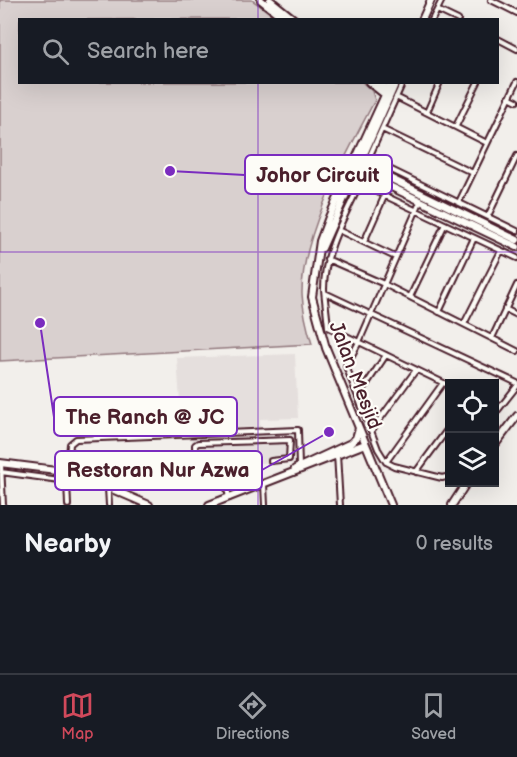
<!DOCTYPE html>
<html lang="en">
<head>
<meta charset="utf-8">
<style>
	:root { --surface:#171b24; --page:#20242c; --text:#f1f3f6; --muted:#9ea1a6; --line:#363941; --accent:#d1495b }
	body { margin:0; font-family:"Balsamiq Sans",sans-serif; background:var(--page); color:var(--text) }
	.controls { position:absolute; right:18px; bottom:18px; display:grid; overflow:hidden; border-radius:0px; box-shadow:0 6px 24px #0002 }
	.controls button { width:54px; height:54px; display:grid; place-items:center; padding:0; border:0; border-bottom:2px solid var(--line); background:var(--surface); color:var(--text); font:30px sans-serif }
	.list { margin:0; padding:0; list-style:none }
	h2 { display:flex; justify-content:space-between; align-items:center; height:78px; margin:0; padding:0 24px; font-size:26px }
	h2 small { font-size:20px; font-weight:400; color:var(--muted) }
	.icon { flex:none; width:33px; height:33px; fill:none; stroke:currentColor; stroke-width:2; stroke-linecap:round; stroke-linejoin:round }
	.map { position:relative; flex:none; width:517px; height:505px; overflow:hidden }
	.search { position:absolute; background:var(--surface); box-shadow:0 6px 24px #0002; left:18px; right:18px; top:18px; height:66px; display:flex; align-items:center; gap:15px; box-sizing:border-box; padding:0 21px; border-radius:0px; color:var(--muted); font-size:22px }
	.sheet { height:168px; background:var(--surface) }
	nav { display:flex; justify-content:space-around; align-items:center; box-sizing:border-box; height:84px; border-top:2px solid var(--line); background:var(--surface); font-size:16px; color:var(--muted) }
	nav a { display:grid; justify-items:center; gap:3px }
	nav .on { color:var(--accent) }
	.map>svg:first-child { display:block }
</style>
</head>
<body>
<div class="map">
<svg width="517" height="505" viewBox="0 0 517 505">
	<rect width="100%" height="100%" fill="#f2efeb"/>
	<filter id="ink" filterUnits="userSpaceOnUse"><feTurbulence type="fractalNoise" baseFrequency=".0167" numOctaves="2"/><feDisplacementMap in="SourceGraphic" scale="12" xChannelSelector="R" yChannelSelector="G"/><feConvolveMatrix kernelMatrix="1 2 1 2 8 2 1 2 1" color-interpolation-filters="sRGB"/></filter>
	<g filter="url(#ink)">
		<path fill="#e5dfdd" d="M295 354 298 418 260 419V427L182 430 177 358Z
			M291 435 292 462 255 463V479L193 481 192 438Z"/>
		<path fill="#d9d0cf" stroke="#92787d" stroke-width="1.5" d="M0 0H252L278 19 20 20V82H362L372 91 375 100C347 153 301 234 302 294 303 311 307 328 312 344L0 361Z"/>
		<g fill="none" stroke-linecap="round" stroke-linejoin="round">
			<defs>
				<path id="street" d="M491 0 517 13
					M437 10 458 20
					M432 20 442 0
					M498 39 517 49
					M403 82 371 153 370 157 373 161 517 231
					M396 97 487 143
					M509 97 517 101
					M427 112 440 82
					M456 126 478 82
					M382 129 473 173
					M420 202 359 342 346 366 378 449 386 462 394 466 442 478 450 476
					M459 202 517 82
					M488 216 517 156
					M338 230 395 257
					M364 242 384 197
					M327 259 384 284 517 351
					M325 293 517 383
					M410 297 445 224
					M505 309 517 315
					M439 312 474 238
					M464 324 501 251
					M492 338 517 285
					M450 386 328 327C327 315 325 302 324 289 324 251 344 218 360 184L517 258
					M358 397 386 355
					M494 415 517 386
					M372 430 416 370
					M337 454 340 505
					M386 462 443 383
					M1 464 3 505
					M1 472 67 481
					M416 472 450 426
					M248 477 198 478 196 475 195 445 198 443 290 440 289 459 271 461
					M225 478 229 498
					M264 484 265 505
					M108 488 109 505
					M68 505 67 481 70 444 76 439 298 430 299 467"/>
				<path id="secondary" d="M261 0 286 20
					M270 0 295 20
					M422 20 431 0
					M369 82 388 97
					M378 82 390 91
					M391 82 329 217 320 241 312 297 326 348 391 505
					M356 165 371 169 517 240
					M353 176 357 173H362L517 247
					M322 248 396 82
					M0 463 72 472 149 505
					M295 469 351 443 356 438 359 428
					M209 505 365 444"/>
				<path id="primary" d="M494 446 517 416
					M452 505 467 482"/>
			</defs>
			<use href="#street" stroke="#4a1f2b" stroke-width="8"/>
			<use href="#secondary" stroke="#4a1f2b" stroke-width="10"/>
			<use href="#primary" stroke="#4a1f2b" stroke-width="10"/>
			<use href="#street" stroke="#fdfcf7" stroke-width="4"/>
			<use href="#secondary" stroke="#fdfcf7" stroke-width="6"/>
			<use href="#primary" stroke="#fdfcf7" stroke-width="6"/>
		</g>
	</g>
	<path fill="none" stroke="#7b2cbf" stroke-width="1.5" stroke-opacity="0.55" d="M258 0V20M258 82V505M0 252H517"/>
	<g text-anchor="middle" stroke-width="4.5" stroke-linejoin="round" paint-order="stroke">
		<g font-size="20" fill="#4a1f2b" stroke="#fdfcf7">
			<text transform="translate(356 375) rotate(69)" y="7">Jalan Mesjid</text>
		</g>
	</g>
	<path fill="none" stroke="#7b2cbf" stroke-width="2" d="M170 171L245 175M40 323L54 417M329 432L262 470"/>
	<g fill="#7b2cbf" stroke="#fdfcf7" stroke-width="2">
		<circle cx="170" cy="171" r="6"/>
		<circle cx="40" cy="323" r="6"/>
		<circle cx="329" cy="432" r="6"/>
	</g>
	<g fill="#fdfcf7" stroke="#7b2cbf" stroke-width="2">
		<rect x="245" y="155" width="147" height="39" rx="6"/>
		<rect x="54" y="397" width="183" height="39" rx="6"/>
		<rect x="55" y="451" width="207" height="39" rx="6"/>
	</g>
	<g font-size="21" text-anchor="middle" font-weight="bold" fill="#4a1f2b">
		<text x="318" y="182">Johor Circuit</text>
		<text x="145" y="424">The Ranch @ JC</text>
		<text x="158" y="477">Restoran Nur Azwa</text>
	</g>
</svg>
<div class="controls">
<button><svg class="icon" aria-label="locate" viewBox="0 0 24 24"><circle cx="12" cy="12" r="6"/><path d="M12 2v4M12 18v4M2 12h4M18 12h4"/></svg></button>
<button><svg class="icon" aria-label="layers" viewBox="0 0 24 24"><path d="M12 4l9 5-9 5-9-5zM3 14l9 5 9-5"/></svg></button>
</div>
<div class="search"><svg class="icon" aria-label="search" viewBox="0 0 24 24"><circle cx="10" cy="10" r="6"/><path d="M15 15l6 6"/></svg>Search here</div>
</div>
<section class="sheet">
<h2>Nearby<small>0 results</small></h2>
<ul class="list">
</ul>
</section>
<nav>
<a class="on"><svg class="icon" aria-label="map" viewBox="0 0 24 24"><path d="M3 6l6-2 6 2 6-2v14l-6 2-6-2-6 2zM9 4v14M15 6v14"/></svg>Map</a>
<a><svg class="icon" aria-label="directions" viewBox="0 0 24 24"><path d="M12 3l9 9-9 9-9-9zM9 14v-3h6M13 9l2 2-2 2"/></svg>Directions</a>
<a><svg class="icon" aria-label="saved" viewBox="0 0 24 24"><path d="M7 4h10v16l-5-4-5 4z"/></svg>Saved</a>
</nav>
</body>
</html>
